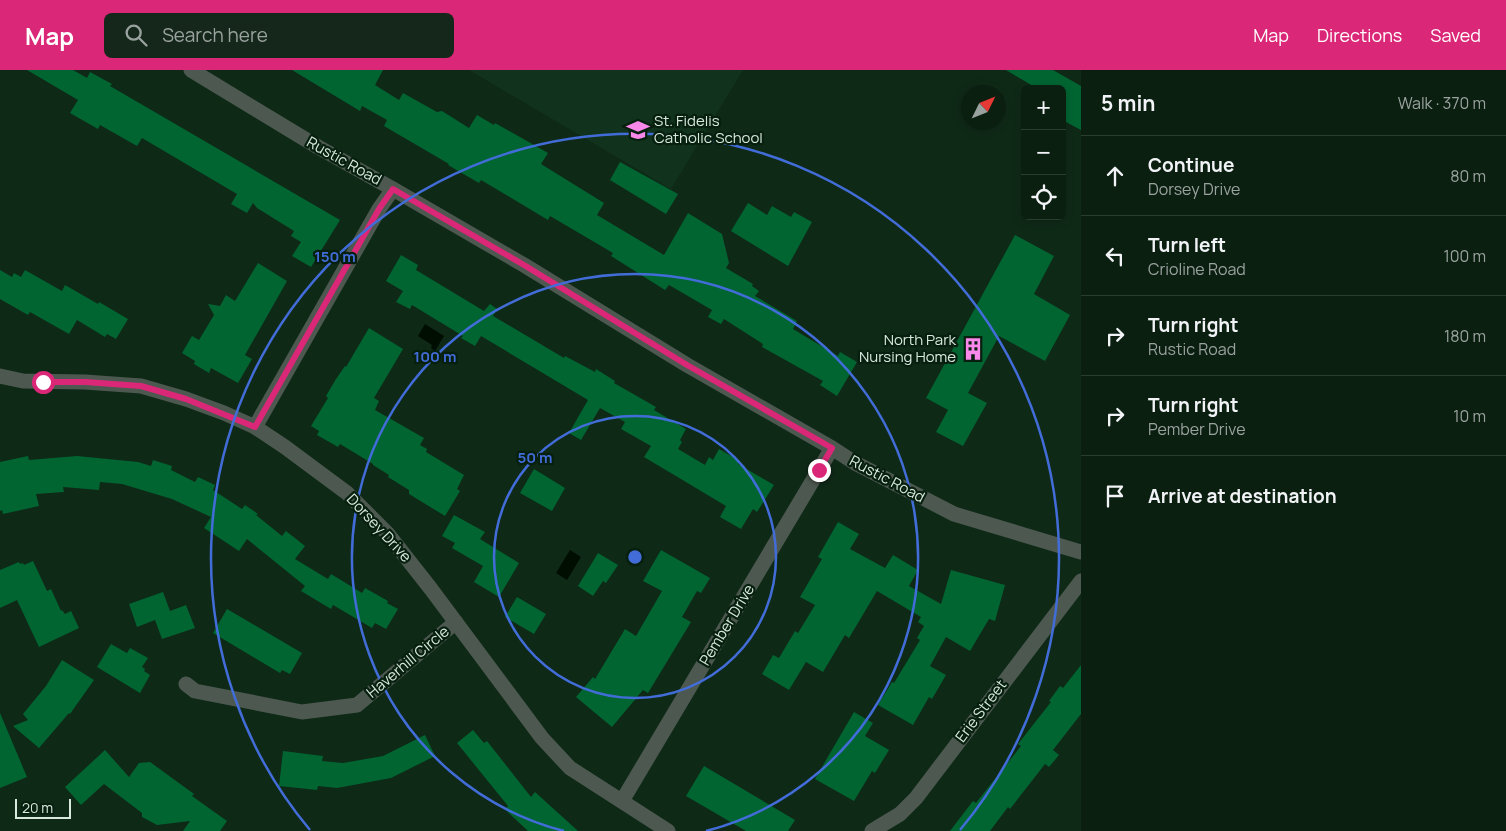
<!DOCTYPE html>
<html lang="en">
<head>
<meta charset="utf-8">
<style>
	:root { --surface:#0b1f11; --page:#14271a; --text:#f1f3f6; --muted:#9aa29f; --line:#2b3d31; --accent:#db2777 }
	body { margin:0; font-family:Manrope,sans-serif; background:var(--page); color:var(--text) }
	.controls { position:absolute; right:15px; top:15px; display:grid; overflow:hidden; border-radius:8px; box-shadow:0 2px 8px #0003 }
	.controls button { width:45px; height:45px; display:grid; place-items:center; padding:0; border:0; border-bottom:1px solid var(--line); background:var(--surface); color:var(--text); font:25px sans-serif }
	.compass { position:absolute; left:961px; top:15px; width:45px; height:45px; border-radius:50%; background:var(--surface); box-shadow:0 2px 8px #0003; rotate:47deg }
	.scale { position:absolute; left:15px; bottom:12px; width:56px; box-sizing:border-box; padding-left:5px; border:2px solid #d8e8dc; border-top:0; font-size:14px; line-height:18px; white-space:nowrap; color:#d8e8dc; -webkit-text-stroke:4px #061f0e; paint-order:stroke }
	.stop { position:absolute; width:15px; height:15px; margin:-11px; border:4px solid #db2777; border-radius:50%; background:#fff }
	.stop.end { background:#db2777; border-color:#fff; box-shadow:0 1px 5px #0008 }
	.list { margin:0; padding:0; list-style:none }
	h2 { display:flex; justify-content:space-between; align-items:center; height:65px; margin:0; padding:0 20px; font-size:21px }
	h2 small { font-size:16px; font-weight:400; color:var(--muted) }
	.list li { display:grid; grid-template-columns:32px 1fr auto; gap:15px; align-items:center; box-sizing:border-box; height:80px; padding:0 20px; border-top:1px solid var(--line) }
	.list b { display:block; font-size:19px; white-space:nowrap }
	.list p { margin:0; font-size:16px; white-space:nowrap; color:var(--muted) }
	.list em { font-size:16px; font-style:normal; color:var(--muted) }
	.icon { flex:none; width:28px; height:28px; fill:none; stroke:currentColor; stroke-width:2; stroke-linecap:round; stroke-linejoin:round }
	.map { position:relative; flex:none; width:1081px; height:761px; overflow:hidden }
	header { display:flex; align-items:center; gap:30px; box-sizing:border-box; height:70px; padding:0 25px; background:var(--accent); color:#fff }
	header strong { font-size:24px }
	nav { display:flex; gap:28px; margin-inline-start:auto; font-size:18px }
	.search { width:350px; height:45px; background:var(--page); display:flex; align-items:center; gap:12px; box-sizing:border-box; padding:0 18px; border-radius:8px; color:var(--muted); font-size:19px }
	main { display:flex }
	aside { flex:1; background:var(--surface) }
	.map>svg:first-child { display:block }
</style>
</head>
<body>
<header>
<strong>Map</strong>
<div class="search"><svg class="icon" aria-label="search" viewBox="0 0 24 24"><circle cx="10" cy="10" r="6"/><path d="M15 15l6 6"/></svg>Search here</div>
<nav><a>Map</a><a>Directions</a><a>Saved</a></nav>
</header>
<main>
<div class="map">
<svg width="1081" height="761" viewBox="0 0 1081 761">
	<rect width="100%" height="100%" fill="#0f2917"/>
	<path fill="#11321c" d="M469 0H743L671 119Z"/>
	<path fill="#000e02" d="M425 254 444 266 435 281 431 278 432 275 418 266Z
		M570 480 581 487 567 510 556 503Z"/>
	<path fill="#016532" d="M27 0H73L87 8 90 2 112 14 110 16 340 150 311 197 292 186 301 172 291 166 294 161 257 138 253 133 247 143 231 134 237 124 142 68 137 76 100 55 98 59 70 43 78 30Z
		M292 0H383L375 15 399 30 403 23 437 42 442 41 469 58 477 45 494 55 495 53 548 83 541 94 604 133 597 145 664 185 688 143 722 164 729 193 726 198 753 214 752 216 759 221 755 226 797 251 793 259 838 286 840 282 857 292 837 326 820 315 823 311 762 277 763 274 724 249 721 254 708 247 712 240 669 215 665 220 611 186 613 183 550 146 548 150 481 110 479 113 448 95 449 94 384 56 387 50 362 36 360 41Z
		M1006 0H1053L1081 16V60L1062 50V19H1038Z
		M620 92 678 124 666 144 610 110Z
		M748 133 767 145 772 136 791 147 794 142 812 152 788 196 731 161Z
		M1015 165 1054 186 1034 224 1070 245 1045 291 999 266 968 323 987 333 963 376 936 362 948 340 926 328Z
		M401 185 418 195 416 200 484 241 490 234 497 239 493 246 564 288 565 286 595 302 596 299 615 311 614 313 656 337 654 340 686 359 680 370 682 372 678 379 705 395 709 387 713 390 719 379 740 391 738 394 774 415 757 442 753 439 741 459 720 447 726 436 644 387 651 376 621 359 625 352 600 338 581 370 569 363 588 330 481 266 475 276 461 268 463 266 412 235 410 239 396 232 403 221 386 211Z
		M258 193 287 211 245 285 252 289 238 313 211 298 209 303 194 294 195 291 182 283 192 266 199 270 214 245 208 234 220 236 226 225 235 231Z
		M0 200 12 207 14 203 21 207 25 200 62 221 65 215 98 234 99 232 128 249 116 269 107 264 105 267 77 250 69 264 30 242 28 245 0 229Z
		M369 258 403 279 374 328 379 331 375 340 424 368 420 375 427 379 426 382 464 405 457 419 460 421 445 446 409 424V420L388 407 389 405 373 395V394L340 374 338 377 317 365 319 361 311 356 328 328 326 326 336 309 345 296 346 297Z
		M28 386 29 390 77 386 138 392 151 396 153 390 172 396 171 400 195 412 198 407 215 415 213 420 242 439 245 435 258 444 256 445 282 466 286 461 305 476 295 489 328 509 331 504 362 523 365 518 388 531 387 533 398 539 386 559 375 553 372 558 333 535 331 539 301 521 305 516 247 469 239 481 204 458 211 447 172 429 122 414 100 412 99 420 63 417 64 422 36 424 39 436 3 444 2 440 0 441V392Z
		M534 399 565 418 552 441 520 423Z
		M454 445 485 462 480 469 519 493 499 527 474 512 483 496 452 478 455 473 442 466Z
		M838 452 859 464 850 479 885 498 893 485 918 500 909 516 941 534 951 500 1005 515 995 551 989 549 970 581 946 567 930 596 946 605 932 629 929 627 913 655 878 635 892 612 894 613 920 570 917 568 924 556 918 552 921 547 877 521 849 568 845 565 823 602 806 592 789 620 762 604 773 585 779 588 795 561 798 563 815 535 800 527 822 489 818 487Z
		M661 480 710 508 701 523 697 521 682 547 691 552 648 623 643 620 612 657 576 627 593 607 595 609 625 559 636 566 662 521 643 511Z
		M598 483 618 495 606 513 603 511 593 526 578 516Z
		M33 491 47 521 51 519 61 541 62 540 65 544 71 541 79 558 39 577 17 530 0 538V500L19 492 20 494 23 493 24 495Z
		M163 522 170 541 186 535 195 558 162 569 155 550 137 557 129 534Z
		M517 527 546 544 534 564 505 547Z
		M227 539 302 583 290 604 282 600 280 603 213 563Z
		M111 574 127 583 130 578 148 588 142 597 145 599 144 601 150 605 140 623 97 597Z
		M62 590 94 610 70 644 69 643 39 678 13 656 28 650 23 644 46 616Z
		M1081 595V644L1053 680 1059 685 1049 697 1045 694 1010 739 1008 737 990 761H950L973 731 976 733 1021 676 1018 674 1051 632 1049 631 1060 616 1063 618Z
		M854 642 873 653 865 666 889 680 875 703 872 701 854 731 815 709Z
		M0 643 27 707 0 718Z
		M473 660 484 673 487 671 531 727 535 722 578 761H528L513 747 505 739 508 736 457 673Z
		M425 665 435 686 391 708 337 718 318 716 317 720 279 716 283 681 323 686 322 691 343 693 383 686Z
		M105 680 129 707 139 693 150 692 194 724 192 726 227 751 220 761H183L190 751 157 755 142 747V743L104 714 81 735 65 717Z
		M704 696 795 750 788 761H746L686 726Z"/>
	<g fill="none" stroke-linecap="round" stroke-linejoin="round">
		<path stroke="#4d5950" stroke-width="15" d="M191 0 318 77 393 119 524 195 687 295 832 378 855 393 954 444 1081 482
			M0 306 23 311 85 312 141 316 186 329 224 343 255 357 285 377 347 423 387 463 431 519 542 668 570 698 668 761
			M255 357 379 139 393 119
			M186 614 195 621 302 642 357 635 456 552
			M622 731 832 378
			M872 761 900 744 916 728 1081 511"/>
	</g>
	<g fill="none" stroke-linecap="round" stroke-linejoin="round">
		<path stroke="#db2777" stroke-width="6" d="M43 312H85L141 316 186 329 255 357 379 139 393 119 524 195 687 295 832 378 819 400"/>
	</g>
	<g fill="none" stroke="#426dd9" stroke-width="2.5">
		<circle cx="635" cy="487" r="141"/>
		<path d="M564 761A283 283 0 1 1 706 761"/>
		<path d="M310 760A424 424 0 1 1 960 760"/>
	</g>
	<defs>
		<symbol id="school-bare" viewBox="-9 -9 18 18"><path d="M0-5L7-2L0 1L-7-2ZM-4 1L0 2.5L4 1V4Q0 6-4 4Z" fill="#f888e9" stroke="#061f0e" stroke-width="2.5" paint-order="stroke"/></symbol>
		<symbol id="building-bare" viewBox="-9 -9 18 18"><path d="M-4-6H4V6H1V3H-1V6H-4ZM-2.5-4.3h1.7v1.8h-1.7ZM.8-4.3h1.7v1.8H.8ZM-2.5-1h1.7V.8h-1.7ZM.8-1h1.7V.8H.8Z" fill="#f888e9" stroke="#061f0e" stroke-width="2.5" paint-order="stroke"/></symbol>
	</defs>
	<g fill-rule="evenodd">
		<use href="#school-bare" x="622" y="44" width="32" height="32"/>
		<use href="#building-bare" x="957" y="263" width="32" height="32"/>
	</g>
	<g text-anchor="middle" stroke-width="4.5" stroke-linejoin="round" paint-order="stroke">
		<g font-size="15" fill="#d8e8dc" stroke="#061f0e" text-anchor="start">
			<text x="654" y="56">St. Fidelis<tspan x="654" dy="17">Catholic School</tspan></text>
			<text x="956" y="275" text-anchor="end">North Park<tspan x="956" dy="17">Nursing Home</tspan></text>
		</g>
		<g font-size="15" fill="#d8e8dc" stroke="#061f0e">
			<text transform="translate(344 91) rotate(29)" y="5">Rustic Road</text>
			<text transform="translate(887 409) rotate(28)" y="5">Rustic Road</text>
			<text transform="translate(379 458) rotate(47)" y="5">Dorsey Drive</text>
			<text transform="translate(727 555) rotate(-59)" y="5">Pember Drive</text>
			<text transform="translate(408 592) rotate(-40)" y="5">Haverhill Circle</text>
			<text transform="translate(981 641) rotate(-53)" y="5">Erie Street</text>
		</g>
	</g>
	<circle cx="635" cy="487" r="8" fill="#426dd9" stroke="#061f0e" stroke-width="2.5"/>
	<g font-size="15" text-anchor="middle" font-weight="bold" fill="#426dd9" stroke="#061f0e" stroke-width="4.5" stroke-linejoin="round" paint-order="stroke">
		<text x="335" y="192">150 m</text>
		<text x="435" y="292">100 m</text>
		<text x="535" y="393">50 m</text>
	</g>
</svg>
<div class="controls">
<button>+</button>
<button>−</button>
<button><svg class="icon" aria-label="locate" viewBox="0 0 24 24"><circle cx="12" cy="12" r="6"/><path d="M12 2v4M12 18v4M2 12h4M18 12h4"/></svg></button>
</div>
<svg class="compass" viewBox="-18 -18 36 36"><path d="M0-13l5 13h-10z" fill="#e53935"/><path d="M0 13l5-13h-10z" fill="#9aa29f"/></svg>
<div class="scale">20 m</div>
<div class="stop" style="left:43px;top:312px"></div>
<div class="stop end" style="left:819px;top:400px"></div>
</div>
<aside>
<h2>5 min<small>Walk · 370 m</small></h2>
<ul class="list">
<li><svg class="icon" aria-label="ahead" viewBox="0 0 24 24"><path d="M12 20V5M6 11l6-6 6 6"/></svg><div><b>Continue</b><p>Dorsey Drive</p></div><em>80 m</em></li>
<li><svg class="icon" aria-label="left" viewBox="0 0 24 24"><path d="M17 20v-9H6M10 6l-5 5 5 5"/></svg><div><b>Turn left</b><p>Crioline Road</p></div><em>100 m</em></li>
<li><svg class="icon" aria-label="right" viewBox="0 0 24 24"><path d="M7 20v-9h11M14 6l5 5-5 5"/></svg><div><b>Turn right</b><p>Rustic Road</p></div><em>180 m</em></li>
<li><svg class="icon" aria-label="right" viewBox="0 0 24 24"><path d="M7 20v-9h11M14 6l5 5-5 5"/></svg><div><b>Turn right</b><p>Pember Drive</p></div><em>10 m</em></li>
<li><svg class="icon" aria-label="arrive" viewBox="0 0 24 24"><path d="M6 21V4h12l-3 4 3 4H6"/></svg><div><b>Arrive at destination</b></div></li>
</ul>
</aside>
</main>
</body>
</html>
